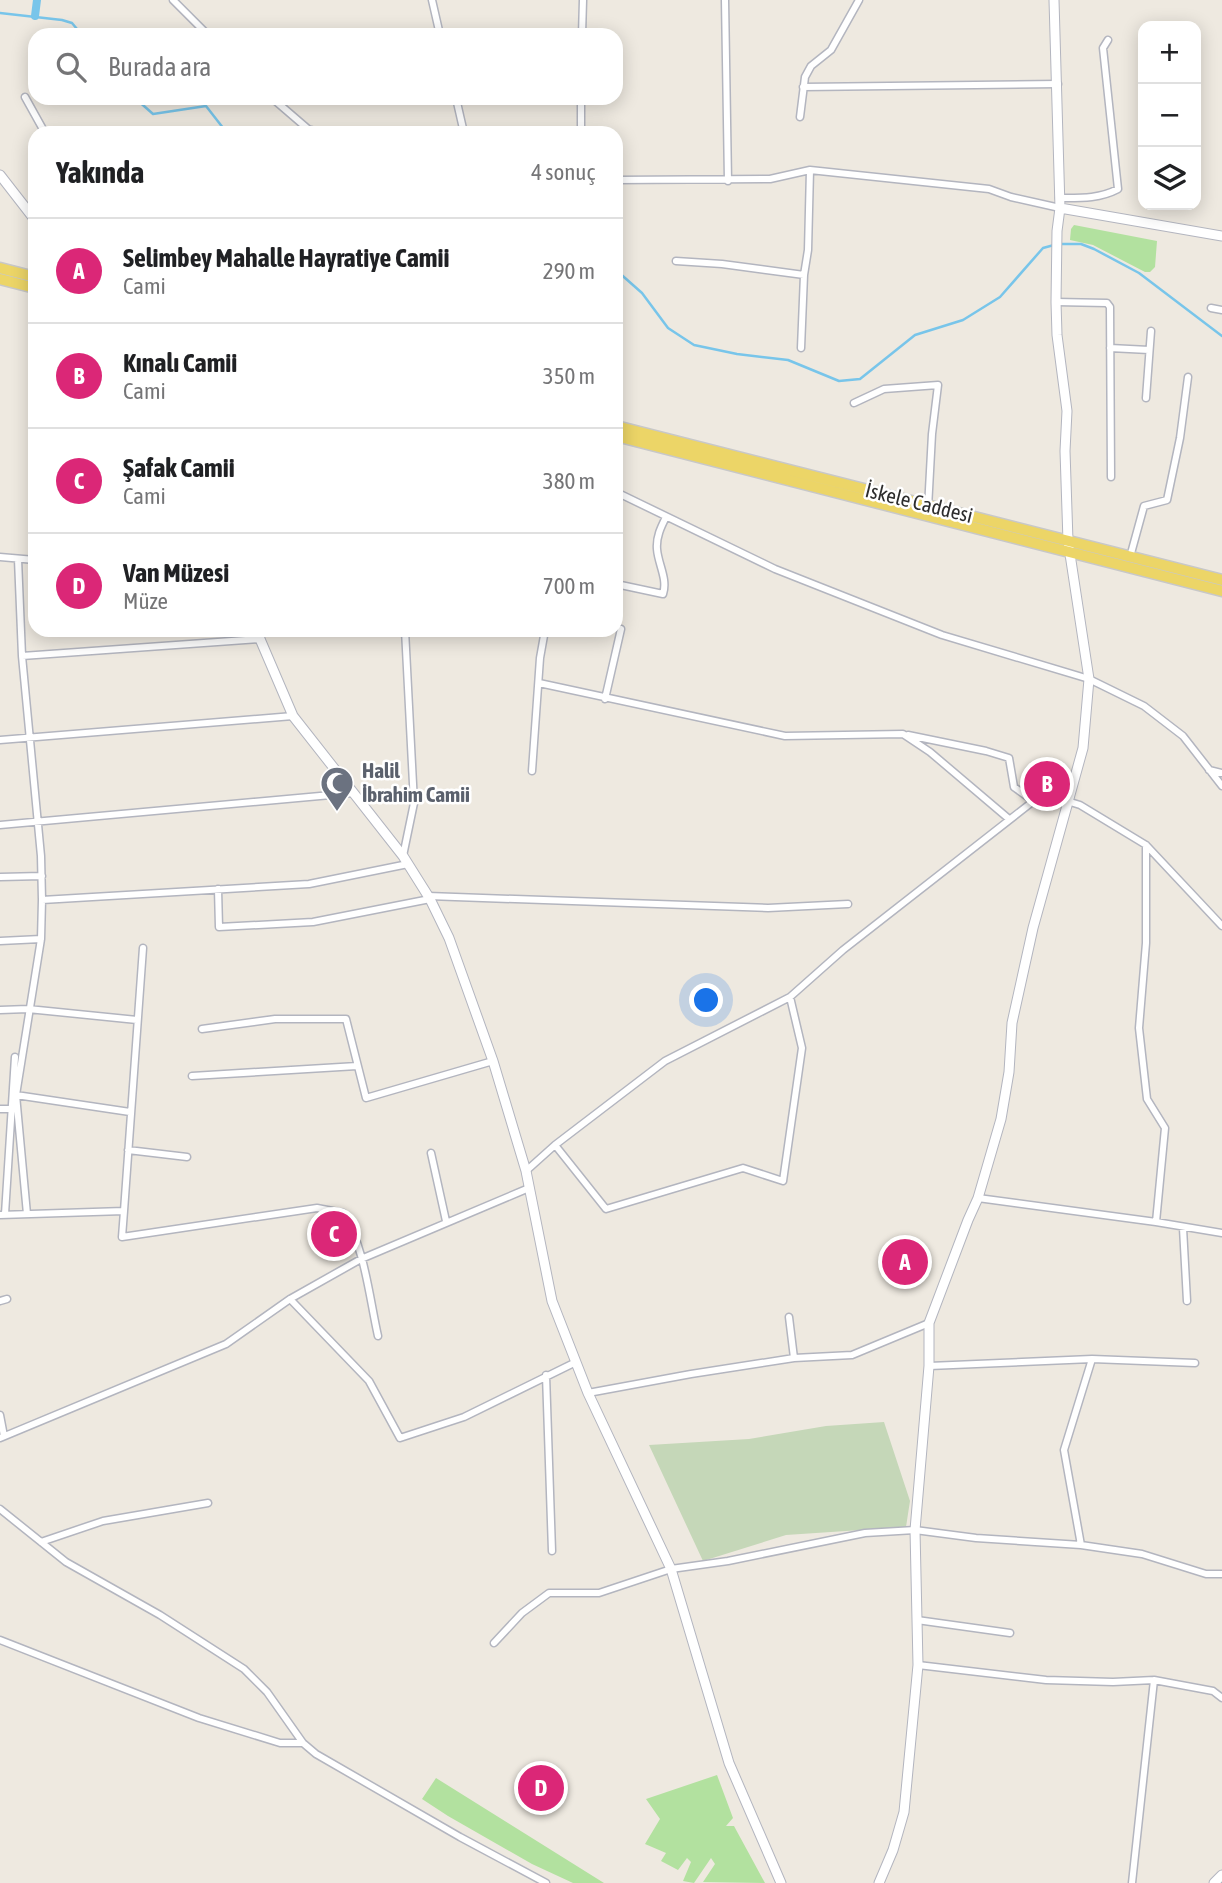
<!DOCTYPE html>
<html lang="tr">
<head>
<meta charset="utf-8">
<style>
	:root { --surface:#fff; --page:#f2f2f2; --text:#202124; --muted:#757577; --line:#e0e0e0; --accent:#db2777 }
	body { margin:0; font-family:"Asap Condensed",sans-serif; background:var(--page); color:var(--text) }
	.controls { position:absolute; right:21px; top:21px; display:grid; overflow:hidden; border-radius:14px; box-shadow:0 4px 18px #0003 }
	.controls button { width:63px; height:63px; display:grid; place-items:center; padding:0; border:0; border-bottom:2px solid var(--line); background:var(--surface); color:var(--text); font:35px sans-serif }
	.you { position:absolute; left:707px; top:1001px; width:24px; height:24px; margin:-18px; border:5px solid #fff; border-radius:50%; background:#1a73e8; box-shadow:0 0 0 10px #1a73e833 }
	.badge { display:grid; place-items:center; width:46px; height:46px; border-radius:50%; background:var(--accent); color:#fff; font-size:23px; font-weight:700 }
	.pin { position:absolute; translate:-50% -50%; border:4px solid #fff; box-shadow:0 2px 7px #0006 }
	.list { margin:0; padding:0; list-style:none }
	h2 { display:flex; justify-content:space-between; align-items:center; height:91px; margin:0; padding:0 28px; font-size:30px }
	h2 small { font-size:23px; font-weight:400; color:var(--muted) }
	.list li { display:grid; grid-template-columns:46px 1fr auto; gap:21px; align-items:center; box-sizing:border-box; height:105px; padding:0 28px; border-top:2px solid var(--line) }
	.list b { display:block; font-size:26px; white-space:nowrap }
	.list p { margin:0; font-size:23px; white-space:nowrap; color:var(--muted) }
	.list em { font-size:23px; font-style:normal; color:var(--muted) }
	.icon { flex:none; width:38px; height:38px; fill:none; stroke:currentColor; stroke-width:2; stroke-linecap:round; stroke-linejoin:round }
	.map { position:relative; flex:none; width:1222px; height:1883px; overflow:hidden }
	.search { position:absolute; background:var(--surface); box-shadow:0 4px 18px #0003; left:28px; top:28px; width:595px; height:77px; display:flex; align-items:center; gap:18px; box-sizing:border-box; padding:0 24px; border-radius:21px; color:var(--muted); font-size:26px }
	.panel { position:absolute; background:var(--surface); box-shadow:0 4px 18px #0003; left:28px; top:126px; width:595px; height:511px; border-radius:21px }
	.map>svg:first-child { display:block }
</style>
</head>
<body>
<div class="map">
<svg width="1222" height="1883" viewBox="0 0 1222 1883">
	<rect width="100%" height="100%" fill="#eee9e0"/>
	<path fill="#b2e19f" d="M1074 225 1157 241 1155 267 1150 272H1145L1093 245 1070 240 1071 229Z
		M717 1775 733 1818 726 1826H734L765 1883 703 1882 715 1864 711 1858 694 1883 683 1881 691 1862 687 1858 678 1870 661 1861 666 1853 645 1844 660 1819 646 1799Z
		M436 1778 604 1883H573L532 1864 448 1816 422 1799Z"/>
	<path fill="#c5d7b8" d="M884 1422 910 1501 906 1527 786 1535 703 1561 649 1445 749 1439 826 1426Z"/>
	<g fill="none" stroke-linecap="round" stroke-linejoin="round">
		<path stroke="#78c5ea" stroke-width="2.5" d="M0 13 62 20 72 23 82 35
			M135 98 153 114 206 106 227 133
			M1061 244H1081L1094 249 1139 273 1222 336
			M616 270 642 293 668 328 694 345 737 354 788 360 839 381 860 379 915 335 963 320 1000 297 1043 248 1054 245"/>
		<path stroke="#78c5ea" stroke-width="8" d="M35 16 37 0"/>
		<defs>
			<path id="street" d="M173 0 208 35
				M432 0 440 35
				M725 0 728 181
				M582 35 583 0
				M803 87 1058 84
				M25 97 45 133
				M272 98 308 129 322 133
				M456 98 464 133
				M581 98V133
				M800 117 805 77 811 66 831 50 859 0
				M616 180 770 179 810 170 989 189 1011 197 1060 208
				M1059 198C1080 198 1099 199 1118 189L1103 48 1108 40
				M676 261 722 264 804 275 808 250 810 170
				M1056 302 1107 303 1110 307 1111 477
				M1211 308 1222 310
				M801 348 804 275
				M1110 348 1149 350
				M1146 398 1151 331
				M854 403 884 389 938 385 932 434 928 508
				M616 492 775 569 942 635 1089 679 1144 706 1183 736 1222 786
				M0 557 35 560
				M1130 557 1144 506 1167 500 1180 438 1188 377
				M18 559 22 656 41 856 42 900 309 884 408 864
				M616 584 663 594C668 579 658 564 657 549 656 537 661 527 666 517
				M259 631 271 630
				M22 656 260 639
				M539 683 785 736 903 734 930 752 1009 819
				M605 699 621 629
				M908 735 986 751 1009 758 1014 787 1032 800
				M0 740 293 716
				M1209 770 1222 773
				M532 771 540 658 545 630
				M0 825 353 793
				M1146 845V943L1139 1028 1147 1099 1165 1128 1156 1222
				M403 856 414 803 405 630
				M0 877 42 876
				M218 889 219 927 313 922 430 899
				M428 896 768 908 848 904
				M0 941 41 939
				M0 1010 28 1009 137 1020
				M202 1029 275 1019H346L366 1098 493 1061
				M192 1076 357 1066
				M16 1095 130 1112
				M0 1109H11
				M555 1145 606 1209 743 1168 783 1181 802 1048 790 997
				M128 1150 187 1157
				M431 1153 446 1221
				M526 1171 555 1145 665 1061 790 997 843 950 1031 803 1032 800 1067 801 1080 805 1146 845 1222 926
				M978 1198 1156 1222 1222 1233
				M124 1211 143 948
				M5 1214 15 1057
				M27 1214 16 1095 41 939 42 900
				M0 1215 124 1211 122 1237 317 1208 343 1213C365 1248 369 1296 378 1336
				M1183 1228 1187 1301
				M290 1299 369 1381 400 1438 464 1417 576 1362
				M0 1301 7 1299
				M789 1317 794 1358
				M929 1366 1092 1359 1195 1363
				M546 1375 552 1551
				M588 1393 691 1374 794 1358 852 1355 929 1323
				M0 1415 4 1436
				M0 1438 226 1344 290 1299 361 1259 529 1188
				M0 1509 66 1562 160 1615 244 1669 267 1692 303 1743 316 1754 460 1837 546 1883
				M41 1542 103 1521 208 1503
				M1081 1545 1064 1450 1092 1359
				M917 1620 1010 1633
				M0 1640 199 1718 280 1743H303
				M494 1643 522 1613 549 1593H599L671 1569 728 1561 865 1533 915 1530 976 1538 1081 1545 1142 1554 1206 1574H1222
				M918 1665 1046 1680 1113 1682 1154 1680 1213 1691 1222 1698
				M1132 1883 1154 1680"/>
			<path id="secondary" d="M0 175 35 220
				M1060 208 1222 236
				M259 630 260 639 293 716 403 856 430 899 449 938 493 1061 526 1171 552 1301 588 1393 671 1569 729 1763 781 1883
				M879 1883 893 1850 904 1812 918 1665 915 1530 929 1366V1323L968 1220 978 1198 1001 1119 1009 1072 1012 1023 1033 928 1083 748 1089 679 1068 541 1065 451 1067 411 1057 335 1056 302 1057 231 1060 208 1054 0
				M1214 1883 1222 1875"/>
			<path id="primary" d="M0 268 35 277
				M0 279 35 288
				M616 426 1222 580
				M616 436 1222 591"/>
		</defs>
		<use href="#street" stroke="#b3b5bf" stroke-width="9"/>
		<use href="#secondary" stroke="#b3b5bf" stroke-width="11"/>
		<use href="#primary" stroke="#c8c8c8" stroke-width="13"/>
		<use href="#street" stroke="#fff" stroke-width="6"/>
		<use href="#secondary" stroke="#fff" stroke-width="9"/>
		<use href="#primary" stroke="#ecd567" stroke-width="10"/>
	</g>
	<defs>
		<symbol id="mosque-pin" viewBox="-11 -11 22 30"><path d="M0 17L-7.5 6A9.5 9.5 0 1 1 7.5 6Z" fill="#6b7280" stroke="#fff"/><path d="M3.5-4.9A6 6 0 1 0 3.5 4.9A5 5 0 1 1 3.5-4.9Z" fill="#fff"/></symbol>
	</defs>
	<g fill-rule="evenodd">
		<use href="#mosque-pin" x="318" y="764" width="38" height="52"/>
	</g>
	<g text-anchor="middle" stroke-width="5" stroke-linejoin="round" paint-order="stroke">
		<g font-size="21" fill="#2d2d2d" stroke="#fff">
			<text transform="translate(919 503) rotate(14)" y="7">İskele Caddesi</text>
		</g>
		<g font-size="21" font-weight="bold" fill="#5b616d" stroke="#fff" text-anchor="start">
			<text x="362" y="778">Halil<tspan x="362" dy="24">İbrahim Camii</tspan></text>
		</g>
	</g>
</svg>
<div class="controls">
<button>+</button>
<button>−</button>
<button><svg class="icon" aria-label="layers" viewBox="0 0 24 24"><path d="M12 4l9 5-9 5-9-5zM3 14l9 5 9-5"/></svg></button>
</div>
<div class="you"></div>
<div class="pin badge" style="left:905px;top:1262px">A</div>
<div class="pin badge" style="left:1047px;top:784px">B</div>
<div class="pin badge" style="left:334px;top:1234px">C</div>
<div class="pin badge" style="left:541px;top:1788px">D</div>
<div class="search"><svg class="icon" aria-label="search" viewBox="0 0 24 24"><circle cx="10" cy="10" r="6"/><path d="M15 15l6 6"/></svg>Burada ara</div>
<section class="panel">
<h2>Yakında<small>4 sonuç</small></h2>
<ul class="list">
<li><span class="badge">A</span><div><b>Selimbey Mahalle Hayratiye Camii</b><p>Cami</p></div><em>290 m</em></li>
<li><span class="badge">B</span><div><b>Kınalı Camii</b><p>Cami</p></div><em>350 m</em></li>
<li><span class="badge">C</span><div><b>Şafak Camii</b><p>Cami</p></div><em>380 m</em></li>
<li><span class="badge">D</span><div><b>Van Müzesi</b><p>Müze</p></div><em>700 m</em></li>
</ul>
</section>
</div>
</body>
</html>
